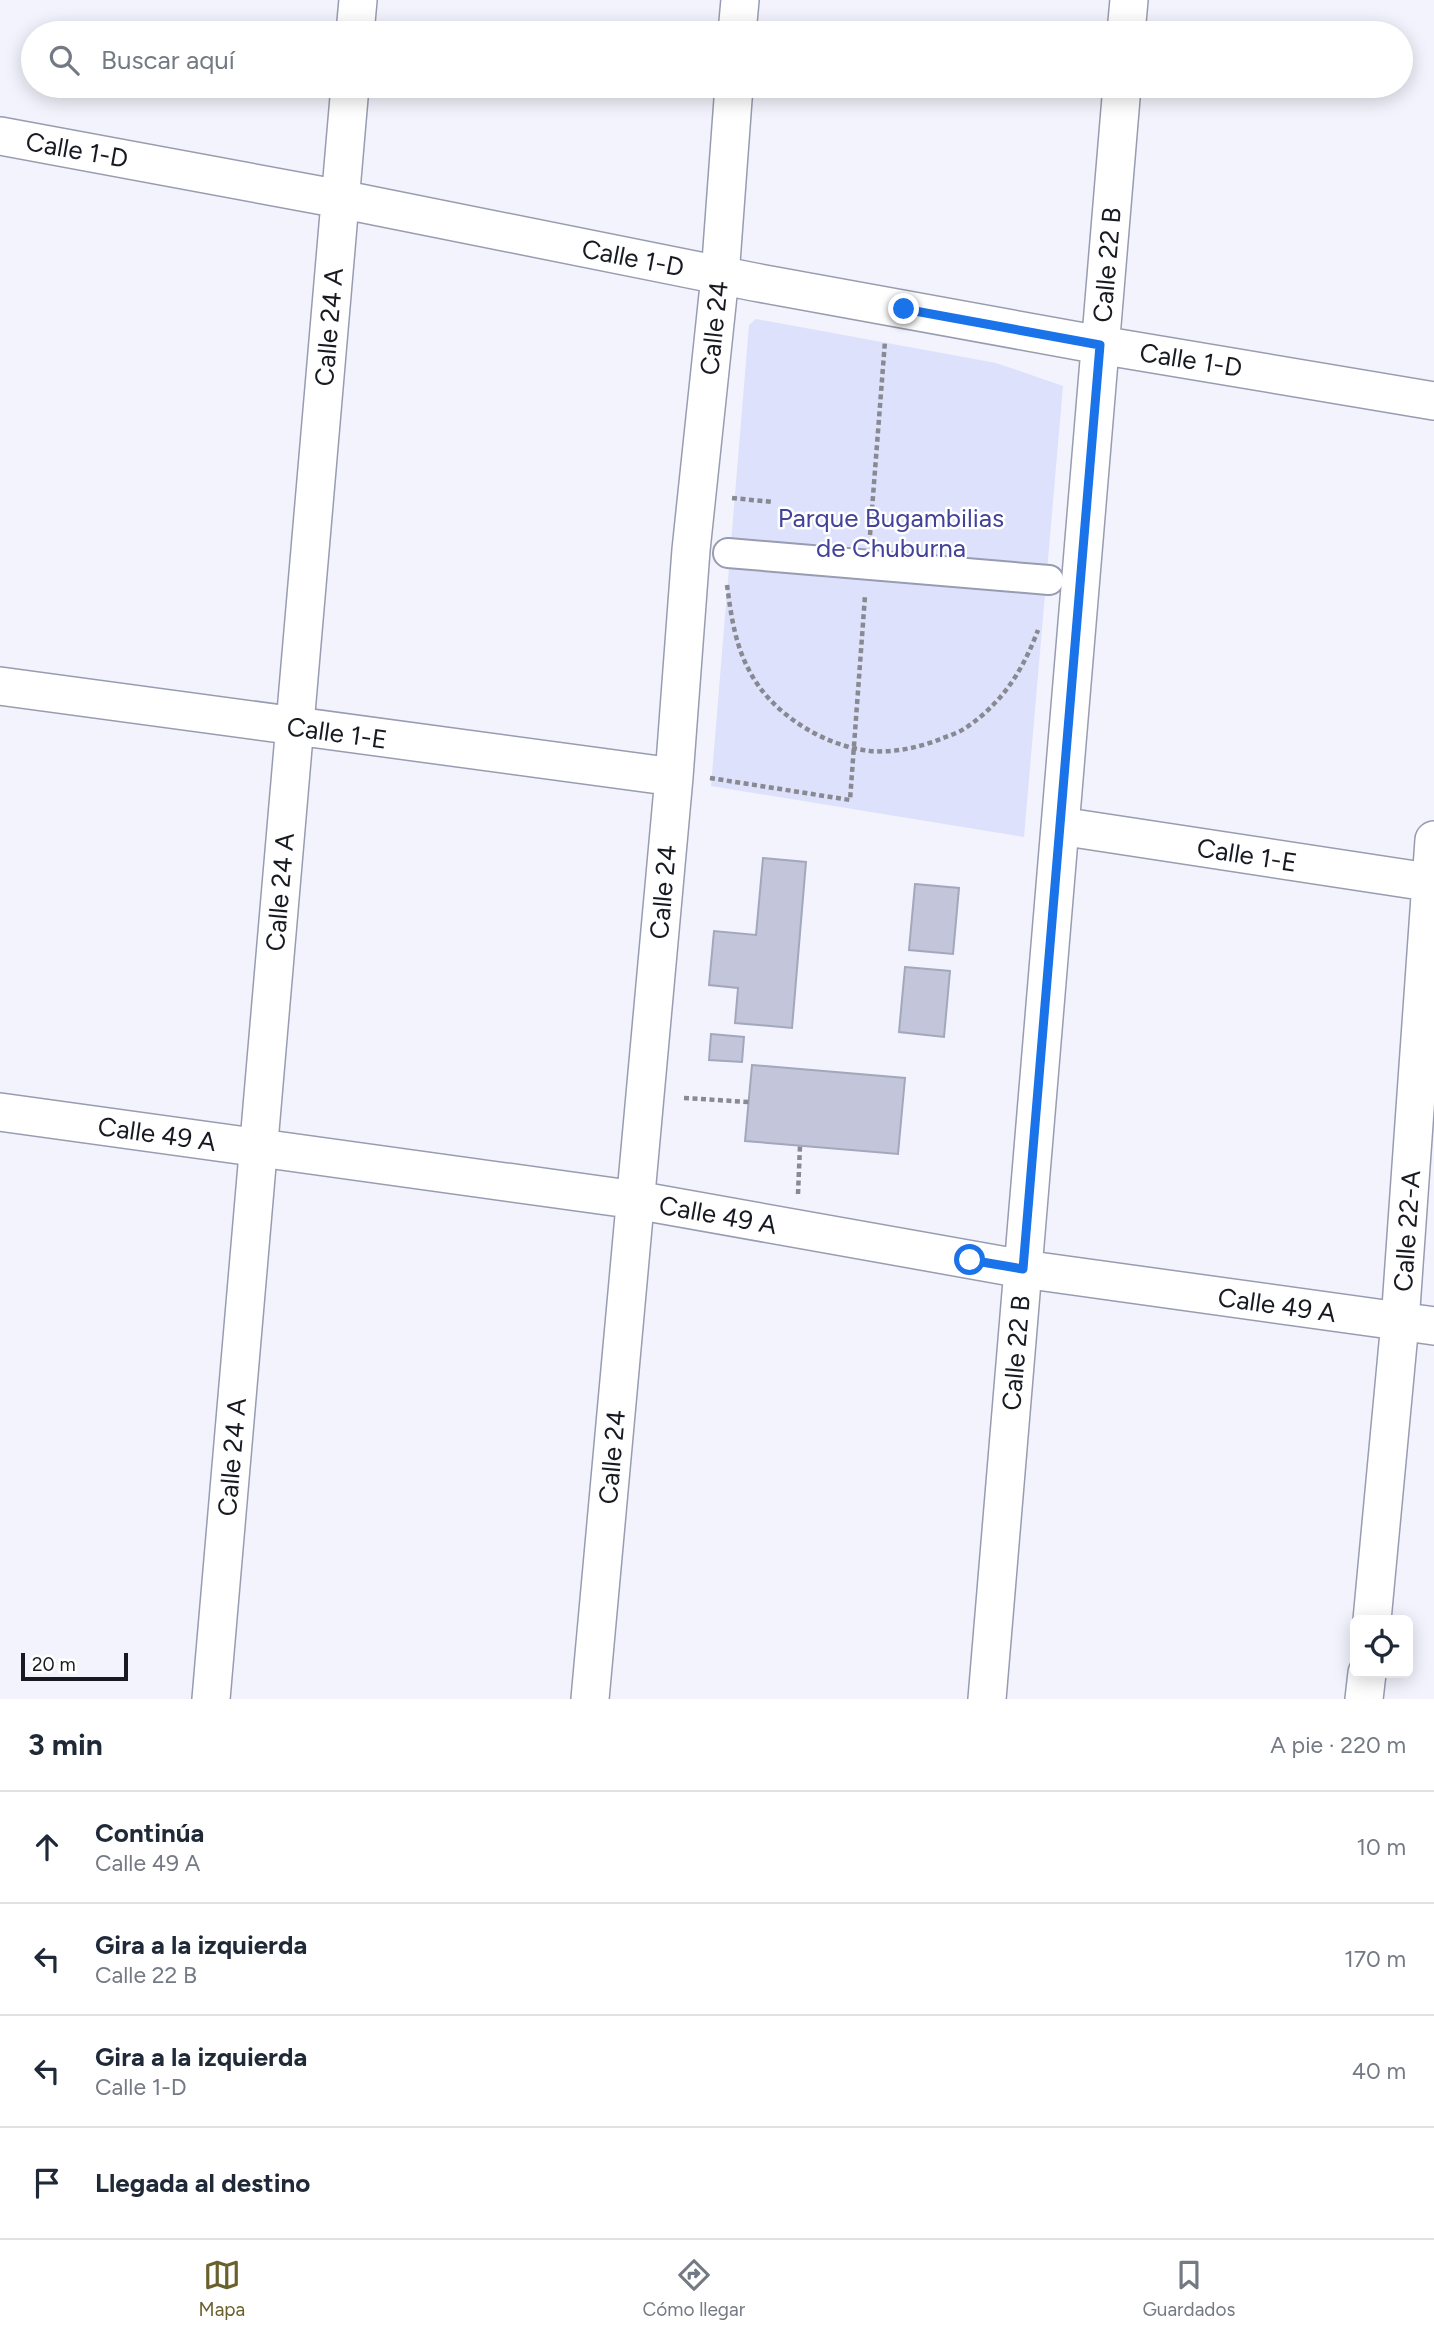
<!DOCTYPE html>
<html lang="es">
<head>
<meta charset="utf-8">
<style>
	:root { --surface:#fff; --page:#f2f2f3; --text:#1f2937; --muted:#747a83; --line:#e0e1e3; --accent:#69602c }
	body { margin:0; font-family:Figtree,sans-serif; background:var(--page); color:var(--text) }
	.controls { position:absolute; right:21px; bottom:21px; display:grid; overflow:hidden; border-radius:10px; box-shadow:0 4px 18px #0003 }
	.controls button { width:63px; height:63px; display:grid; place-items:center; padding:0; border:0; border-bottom:2px solid var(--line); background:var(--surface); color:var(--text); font:35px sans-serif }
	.scale { position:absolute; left:21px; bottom:18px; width:107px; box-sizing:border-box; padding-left:7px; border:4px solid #181a21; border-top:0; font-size:19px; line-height:24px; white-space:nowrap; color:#181a21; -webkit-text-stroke:5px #fff; paint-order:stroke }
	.stop { position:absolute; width:21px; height:21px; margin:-16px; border:5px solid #1a73e8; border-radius:50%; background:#fff }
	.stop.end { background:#1a73e8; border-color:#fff; box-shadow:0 2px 7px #0008 }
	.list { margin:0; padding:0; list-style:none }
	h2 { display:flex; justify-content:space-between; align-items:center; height:91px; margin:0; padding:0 28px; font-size:30px }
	h2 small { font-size:23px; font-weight:400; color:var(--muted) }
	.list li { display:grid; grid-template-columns:46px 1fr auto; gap:21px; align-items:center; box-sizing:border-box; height:112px; padding:0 28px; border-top:2px solid var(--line) }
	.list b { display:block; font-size:26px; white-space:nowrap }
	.list p { margin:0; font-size:23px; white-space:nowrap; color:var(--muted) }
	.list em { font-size:23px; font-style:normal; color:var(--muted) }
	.icon { flex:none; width:38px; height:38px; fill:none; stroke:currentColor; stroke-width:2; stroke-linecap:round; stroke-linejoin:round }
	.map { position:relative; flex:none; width:1434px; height:1699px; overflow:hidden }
	.search { position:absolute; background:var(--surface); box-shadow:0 4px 18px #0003; left:21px; right:21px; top:21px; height:77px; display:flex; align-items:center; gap:18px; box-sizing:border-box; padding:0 24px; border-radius:38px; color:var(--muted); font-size:26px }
	.sheet { height:539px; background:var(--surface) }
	nav { display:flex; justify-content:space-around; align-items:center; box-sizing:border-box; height:98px; border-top:2px solid var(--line); background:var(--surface); font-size:19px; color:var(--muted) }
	nav a { display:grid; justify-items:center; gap:4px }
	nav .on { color:var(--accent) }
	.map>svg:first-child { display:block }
</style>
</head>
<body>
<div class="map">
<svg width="1434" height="1699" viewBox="0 0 1434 1699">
	<rect width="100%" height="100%" fill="#f2f3fc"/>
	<path fill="#dde1fc" d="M756 319 996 363 1063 386 1024 837 711 786 749 325Z"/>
	<path fill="#c3c6db" stroke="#a3a7bb" stroke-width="2" d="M763 858 806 862 792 1028 735 1023 738 988 709 985 714 931 756 935Z
		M915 884 959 888 953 954 909 950Z
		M905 967 950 971 944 1037 899 1032Z
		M711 1034 744 1037 742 1062 709 1060Z
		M752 1065 905 1078 898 1154 745 1141Z"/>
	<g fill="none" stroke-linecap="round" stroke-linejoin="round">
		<defs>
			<path id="pedestrian" d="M728 553 1049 580"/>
			<path id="minor" d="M355 33 358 0
				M737 33 740 0
				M1126 33 1129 0
				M0 136 340 199 754 282 1100 345 1434 401
				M0 686 674 777
				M1060 826 1434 883
				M0 1112 636 1200 1023 1269 1434 1326
				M1372 1620 1400 1322 1434 840
				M211 1699 350 86
				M590 1699 674 777 691 550 720 276 734 86
				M987 1699 1122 86
				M1364 1699 1367 1673"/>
		</defs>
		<use href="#pedestrian" stroke="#989cb0" stroke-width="32"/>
		<use href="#minor" stroke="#989cb0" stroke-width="40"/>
		<path stroke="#888991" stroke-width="4.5" stroke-dasharray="5 3.5" stroke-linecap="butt" d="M732 498 773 502
			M870 535 885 341
			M727 585C731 615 735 645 750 672 772 714 824 746 870 751 895 753 921 747 943 738 951 735 960 732 967 727 1003 702 1023 670 1038 630
			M710 778 850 800 865 596
			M684 1098 749 1102
			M798 1194 800 1146"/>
		<use href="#pedestrian" stroke="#fff" stroke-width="28"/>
		<use href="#minor" stroke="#fff" stroke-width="37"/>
	</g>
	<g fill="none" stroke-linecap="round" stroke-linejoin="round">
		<path stroke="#1a73e8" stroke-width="9" d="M904 309 1100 345 1023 1269 970 1260"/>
	</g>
	<g text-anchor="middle" stroke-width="5" stroke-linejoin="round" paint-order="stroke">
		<g font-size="26" fill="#181a21" stroke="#fff">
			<text transform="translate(77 150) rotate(10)" y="9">Calle 1-D</text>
			<text transform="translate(633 258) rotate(11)" y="9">Calle 1-D</text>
			<text transform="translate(1107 265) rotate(-85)" y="9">Calle 22 B</text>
			<text transform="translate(329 327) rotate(-85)" y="9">Calle 24 A</text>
			<text transform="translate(714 328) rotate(-84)" y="9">Calle 24</text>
			<text transform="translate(1191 360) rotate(9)" y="9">Calle 1-D</text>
			<text transform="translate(337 733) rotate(8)" y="9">Calle 1-E</text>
			<text transform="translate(1247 855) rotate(9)" y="9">Calle 1-E</text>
			<text transform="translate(280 892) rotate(-85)" y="9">Calle 24 A</text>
			<text transform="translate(663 892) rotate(-85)" y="9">Calle 24</text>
			<text transform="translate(157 1134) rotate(8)" y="9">Calle 49 A</text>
			<text transform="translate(718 1215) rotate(10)" y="9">Calle 49 A</text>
			<text transform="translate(1407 1231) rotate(-86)" y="9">Calle 22-A</text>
			<text transform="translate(1277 1305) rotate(8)" y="9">Calle 49 A</text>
			<text transform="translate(1016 1353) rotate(-85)" y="9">Calle 22 B</text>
			<text transform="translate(232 1457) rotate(-85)" y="9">Calle 24 A</text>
			<text transform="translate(612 1457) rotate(-85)" y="9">Calle 24</text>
		</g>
		<g font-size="26" fill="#42429a" stroke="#fff">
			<text x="891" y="527">Parque Bugambilias<tspan x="891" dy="30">de Chuburna</tspan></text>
		</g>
	</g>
</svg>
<div class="controls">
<button><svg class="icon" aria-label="locate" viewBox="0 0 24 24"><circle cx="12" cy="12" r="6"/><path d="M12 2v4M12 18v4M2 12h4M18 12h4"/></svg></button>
</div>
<div class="scale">20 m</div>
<div class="stop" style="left:970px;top:1260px"></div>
<div class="stop end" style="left:904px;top:309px"></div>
<div class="search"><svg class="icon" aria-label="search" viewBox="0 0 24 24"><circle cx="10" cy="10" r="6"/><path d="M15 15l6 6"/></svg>Buscar aquí</div>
</div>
<section class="sheet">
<h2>3 min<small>A pie · 220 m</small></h2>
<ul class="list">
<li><svg class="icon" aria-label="ahead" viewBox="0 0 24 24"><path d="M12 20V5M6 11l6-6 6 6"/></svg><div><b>Continúa</b><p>Calle 49 A</p></div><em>10 m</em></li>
<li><svg class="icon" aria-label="left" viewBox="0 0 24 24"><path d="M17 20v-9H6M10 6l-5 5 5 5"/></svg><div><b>Gira a la izquierda</b><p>Calle 22 B</p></div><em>170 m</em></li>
<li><svg class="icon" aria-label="left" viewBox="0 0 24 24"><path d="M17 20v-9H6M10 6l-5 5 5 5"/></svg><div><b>Gira a la izquierda</b><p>Calle 1-D</p></div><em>40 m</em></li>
<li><svg class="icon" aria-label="arrive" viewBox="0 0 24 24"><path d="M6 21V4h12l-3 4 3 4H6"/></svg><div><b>Llegada al destino</b></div></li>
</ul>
</section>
<nav>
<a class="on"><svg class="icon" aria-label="map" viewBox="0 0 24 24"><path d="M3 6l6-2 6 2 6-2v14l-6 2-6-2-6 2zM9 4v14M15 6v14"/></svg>Mapa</a>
<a><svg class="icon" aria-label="directions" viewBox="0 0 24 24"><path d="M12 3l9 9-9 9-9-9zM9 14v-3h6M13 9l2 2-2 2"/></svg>Cómo llegar</a>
<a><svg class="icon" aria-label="saved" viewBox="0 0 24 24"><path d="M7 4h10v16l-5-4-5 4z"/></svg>Guardados</a>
</nav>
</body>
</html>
